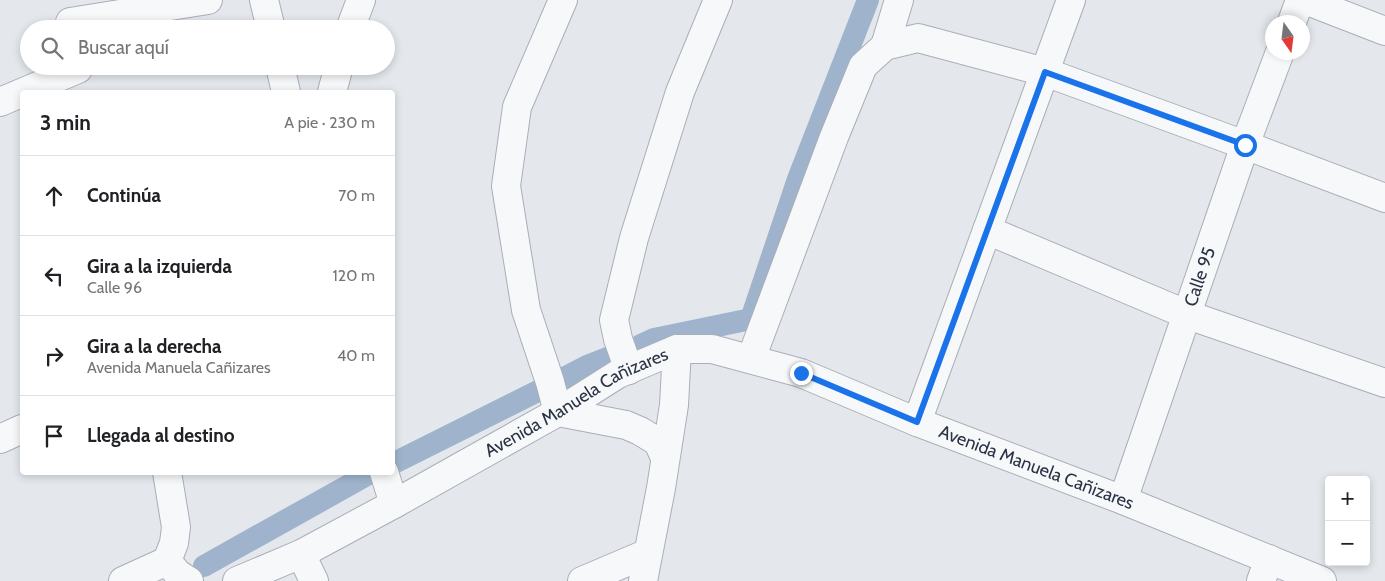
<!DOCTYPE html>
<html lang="es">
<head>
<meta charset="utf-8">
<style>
	:root { --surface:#fff; --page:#f2f2f2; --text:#202124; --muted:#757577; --line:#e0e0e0 }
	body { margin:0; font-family:Cabin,sans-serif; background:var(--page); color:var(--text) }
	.controls { position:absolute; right:15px; bottom:15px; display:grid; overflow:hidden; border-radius:5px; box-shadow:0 2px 8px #0003 }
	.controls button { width:45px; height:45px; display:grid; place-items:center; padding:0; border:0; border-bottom:1px solid var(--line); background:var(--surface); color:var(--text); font:25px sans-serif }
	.compass { position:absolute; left:1265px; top:15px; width:45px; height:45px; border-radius:50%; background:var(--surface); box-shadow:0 2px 8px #0003; rotate:166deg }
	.stop { position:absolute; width:15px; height:15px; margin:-11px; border:4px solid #1a73e8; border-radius:50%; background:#fff }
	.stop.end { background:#1a73e8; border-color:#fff; box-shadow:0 1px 5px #0008 }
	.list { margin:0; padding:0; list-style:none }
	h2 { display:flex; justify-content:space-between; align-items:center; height:65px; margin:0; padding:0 20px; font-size:21px }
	h2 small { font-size:16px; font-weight:400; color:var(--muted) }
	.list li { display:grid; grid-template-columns:32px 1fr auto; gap:15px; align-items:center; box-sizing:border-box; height:80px; padding:0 20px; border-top:1px solid var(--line) }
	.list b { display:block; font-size:19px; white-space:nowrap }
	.list p { margin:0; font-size:16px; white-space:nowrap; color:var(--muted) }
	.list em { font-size:16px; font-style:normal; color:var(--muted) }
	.icon { flex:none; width:28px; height:28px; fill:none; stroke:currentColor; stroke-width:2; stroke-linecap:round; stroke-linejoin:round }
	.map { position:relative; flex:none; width:1385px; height:581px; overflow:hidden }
	.search { position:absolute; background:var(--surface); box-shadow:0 2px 8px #0003; left:20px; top:20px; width:375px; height:55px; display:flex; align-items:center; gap:12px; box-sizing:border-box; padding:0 18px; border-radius:28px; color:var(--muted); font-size:19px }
	.panel { position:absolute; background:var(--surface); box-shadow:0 2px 8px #0003; left:20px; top:90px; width:375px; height:385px; border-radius:5px }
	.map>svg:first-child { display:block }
</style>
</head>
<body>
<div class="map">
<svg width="1385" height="581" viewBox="0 0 1385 581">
	<rect width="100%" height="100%" fill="#e4e7ec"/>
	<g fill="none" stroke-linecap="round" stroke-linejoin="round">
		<path stroke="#9fb4cc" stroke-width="22" d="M641 345 654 339 751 319 798 179 868 0
			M562 379 587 366 610 357
			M392 464 538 391
			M204 566 367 475"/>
		<defs>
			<g id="minor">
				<path d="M264 0 271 29"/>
				<path d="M563 0 517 107 506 186 526 310 550 382 558 412 626 425 640 431 658 442 665 458"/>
				<path d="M1305 0 1385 31"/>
				<path d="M70 22 208 0"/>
				<path d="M1292 22 1300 0"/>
				<path d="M350 29 361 0"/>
				<path d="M885 46 899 0"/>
				<path d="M280 66 286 92"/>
				<path d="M332 92 339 66"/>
				<path d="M0 102 78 69"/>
				<path d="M987 230 1188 315 1385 383"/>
				<path d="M751 359 834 137 863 66 885 46 918 38 1045 72 1245 145 1385 198"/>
				<path d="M629 370 618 339 614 320 634 238 680 92 718 0"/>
				<path d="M917 422 1071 0"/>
				<path d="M0 439 22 429"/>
				<path d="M384 472 394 504"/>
				<path id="s1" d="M1123 500 1245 145 1280 52"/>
				<path d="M301 554 314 581"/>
				<path d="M167 561 178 574 189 581"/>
				<path d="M123 581 167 561 174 543 176 527 167 472"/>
				<path id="s2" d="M237 581 301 554 394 504 558 412 618 374 677 349H712L801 373 917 422 1123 500 1322 581"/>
				<path d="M582 581 648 553"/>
				<path d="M643 581 661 488 674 405 677 349"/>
				<path d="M1261 581 1269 559"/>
			</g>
		</defs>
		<use href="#minor" stroke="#a9aeb7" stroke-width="30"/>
		<use href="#minor" stroke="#f7f8fa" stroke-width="28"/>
	</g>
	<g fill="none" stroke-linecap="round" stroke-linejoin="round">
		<path stroke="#1a73e8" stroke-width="6" d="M801 373 917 422 1045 72 1245 145"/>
	</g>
	<g text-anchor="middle" stroke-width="4" stroke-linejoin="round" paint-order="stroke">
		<g font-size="18" fill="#2b3445" stroke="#f4f6f9">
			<text dy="6" stroke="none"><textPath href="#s1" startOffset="236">Calle 95</textPath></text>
			<text dy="6" stroke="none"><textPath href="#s2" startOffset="384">Avenida Manuela Cañizares</textPath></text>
			<text dy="6" stroke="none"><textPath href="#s2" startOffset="879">Avenida Manuela Cañizares</textPath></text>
		</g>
	</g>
</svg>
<div class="controls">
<button>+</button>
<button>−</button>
</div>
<svg class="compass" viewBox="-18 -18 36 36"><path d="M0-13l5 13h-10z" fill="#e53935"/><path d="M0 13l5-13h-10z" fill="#757577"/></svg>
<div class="stop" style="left:1245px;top:145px"></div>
<div class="stop end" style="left:801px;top:373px"></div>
<div class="search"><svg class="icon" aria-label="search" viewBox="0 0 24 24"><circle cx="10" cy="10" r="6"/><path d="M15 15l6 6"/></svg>Buscar aquí</div>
<section class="panel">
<h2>3 min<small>A pie · 230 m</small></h2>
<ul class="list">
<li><svg class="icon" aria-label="ahead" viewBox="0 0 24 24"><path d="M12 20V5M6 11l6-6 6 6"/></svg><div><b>Continúa</b></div><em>70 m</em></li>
<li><svg class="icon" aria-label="left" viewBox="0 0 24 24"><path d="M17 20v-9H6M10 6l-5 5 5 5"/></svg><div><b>Gira a la izquierda</b><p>Calle 96</p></div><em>120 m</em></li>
<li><svg class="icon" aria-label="right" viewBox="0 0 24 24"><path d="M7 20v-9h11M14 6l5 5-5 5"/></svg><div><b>Gira a la derecha</b><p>Avenida Manuela Cañizares</p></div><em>40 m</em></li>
<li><svg class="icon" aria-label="arrive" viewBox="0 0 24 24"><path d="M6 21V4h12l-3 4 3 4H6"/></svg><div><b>Llegada al destino</b></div></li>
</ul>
</section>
</div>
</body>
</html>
